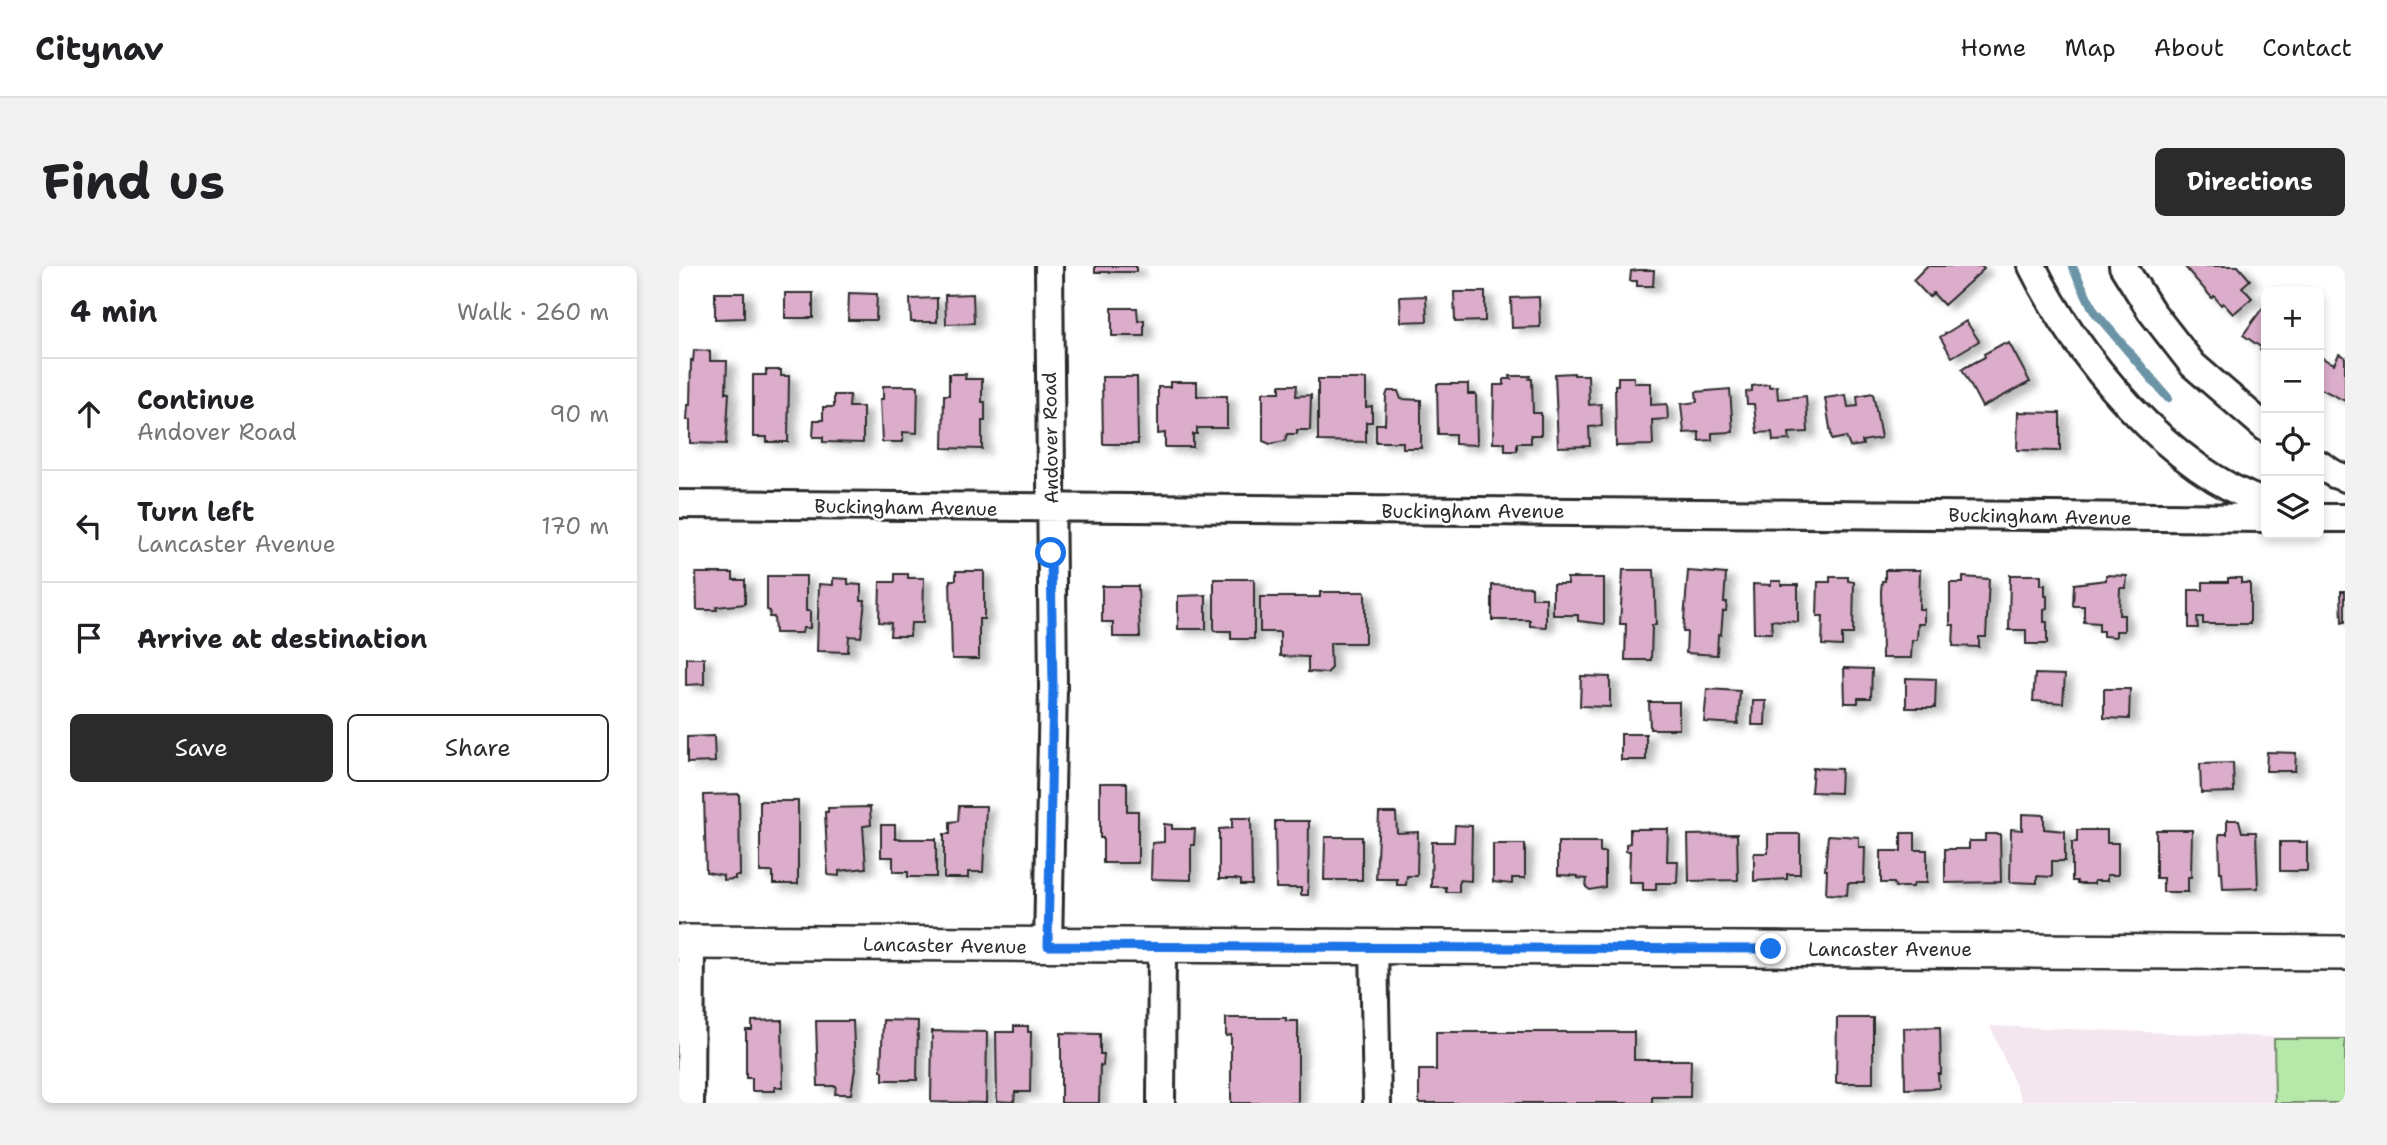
<!DOCTYPE html>
<html lang="en">
<head>
<meta charset="utf-8">
<style>
	:root { --surface:#fff; --page:#f2f2f2; --text:#202124; --muted:#757577; --line:#e0e0e0; --accent:#2b2b2b }
	body { margin:0; font-family:"Shantell Sans",sans-serif; background:var(--page); color:var(--text) }
	.controls { position:absolute; right:21px; top:21px; display:grid; overflow:hidden; border-radius:10px; box-shadow:0 4px 10px #0003 }
	.controls button { width:63px; height:63px; display:grid; place-items:center; padding:0; border:0; border-bottom:2px solid var(--line); background:var(--surface); color:var(--text); font:35px sans-serif }
	.stop { position:absolute; width:21px; height:21px; margin:-16px; border:5px solid #1a73e8; border-radius:50%; background:#fff }
	.stop.end { background:#1a73e8; border-color:#fff; box-shadow:0 2px 7px #0008 }
	.list { margin:0; padding:0; list-style:none }
	h2 { display:flex; justify-content:space-between; align-items:center; height:91px; margin:0; padding:0 28px; font-size:30px }
	h2 small { font-size:23px; font-weight:400; color:var(--muted) }
	.list li { display:grid; grid-template-columns:46px 1fr auto; gap:21px; align-items:center; box-sizing:border-box; height:112px; padding:0 28px; border-top:2px solid var(--line) }
	.list b { display:block; font-size:26px; white-space:nowrap }
	.list p { margin:0; font-size:23px; white-space:nowrap; color:var(--muted) }
	.list em { font-size:23px; font-style:normal; color:var(--muted) }
	.actions { display:flex; gap:14px; padding:21px 28px }
	.actions a { flex:1; padding:16px 0; border:2px solid var(--accent); border-radius:10px; text-align:center; font-size:24px; color:var(--accent) }
	.actions .main { background:var(--accent); color:#fff }
	.icon { flex:none; width:38px; height:38px; fill:none; stroke:currentColor; stroke-width:2; stroke-linecap:round; stroke-linejoin:round }
	.map { position:relative; flex:none; width:1666px; height:837px; overflow:hidden; border-radius:10px }
	header { display:flex; align-items:center; gap:42px; box-sizing:border-box; height:98px; padding:0 35px; background:var(--surface); border-bottom:2px solid var(--line) }
	header strong { font-size:33px }
	nav { display:flex; gap:38px; margin-inline-start:auto; font-size:24px }
	.intro { display:flex; align-items:center; justify-content:space-between; box-sizing:border-box; height:168px; padding:0 42px }
	h1 { margin:0; font-size:49px }
	.button { padding:18px 32px; border-radius:10px; background:var(--accent); color:#fff; font-size:24px; font-weight:700 }
	main { display:flex; gap:42px; padding:0 42px }
	aside { flex:1; background:var(--surface); border-radius:10px; box-shadow:0 4px 10px #0003 }
	.map>svg:first-child { display:block }
</style>
</head>
<body>
<header>
<strong>Citynav</strong>
<nav><a>Home</a><a>Map</a><a>About</a><a>Contact</a></nav>
</header>
<div class="intro"><h1>Find us</h1><a class="button">Directions</a></div>
<main>
<aside>
<h2>4 min<small>Walk · 260 m</small></h2>
<ul class="list">
<li><svg class="icon" aria-label="ahead" viewBox="0 0 24 24"><path d="M12 20V5M6 11l6-6 6 6"/></svg><div><b>Continue</b><p>Andover Road</p></div><em>90 m</em></li>
<li><svg class="icon" aria-label="left" viewBox="0 0 24 24"><path d="M17 20v-9H6M10 6l-5 5 5 5"/></svg><div><b>Turn left</b><p>Lancaster Avenue</p></div><em>170 m</em></li>
<li><svg class="icon" aria-label="arrive" viewBox="0 0 24 24"><path d="M6 21V4h12l-3 4 3 4H6"/></svg><div><b>Arrive at destination</b></div></li>
</ul>
<div class="actions"><a class="main">Save</a><a>Share</a></div>
</aside>
<div class="map">
<svg width="1666" height="837" viewBox="0 0 1666 837">
	<defs>
		<filter id="shadow"><feDropShadow dx="8" dy="4.5" stdDeviation="3.5" flood-color="#0004"/></filter>
	</defs>
	<rect width="100%" height="100%" fill="#fff"/>
	<filter id="ink" filterUnits="userSpaceOnUse"><feTurbulence type="fractalNoise" baseFrequency=".0143" numOctaves="2"/><feDisplacementMap in="SourceGraphic" scale="14" xChannelSelector="R" yChannelSelector="G"/><feConvolveMatrix kernelMatrix="1 2 1 2 8 2 1 2 1" color-interpolation-filters="sRGB"/></filter>
	<g filter="url(#ink)">
		<path fill="#f4e6ef" d="M1311 760 1595 771H1666V837H1344Z"/>
		<path fill="#b6e9a9" stroke="#708a6a" stroke-width="2" d="M1595 773H1666V837H1596Z"/>
		<g fill="none" stroke-linecap="round" stroke-linejoin="round">
			<path stroke="#6c94a7" stroke-width="9" d="M1393 0 1415 45 1489 132"/>
		</g>
		<path fill="#dcaccb" stroke="#2b2b2b" stroke-width="2" filter="url(#shadow)" d="M416 0H457V6H416Z
			M1248 0H1302L1305 3 1265 39 1254 27 1250 31 1234 14Z
			M1508 0H1559L1571 14 1563 21 1573 32 1554 48 1544 37 1542 39 1535 30 1533 32 1506 1Z
			M959 4H975L974 20H958V15H951L952 5Z
			M775 26H806V55L776 56Z
			M36 27H65V52L36 53Z
			M106 27H134V52H106Z
			M170 27 198 28 197 54H169Z
			M294 28 295 57 267 58 266 29Z
			M747 30 748 55 722 56 721 31Z
			M860 31 861 61 833 62 832 32Z
			M258 32V56H232L231 33Z
			M1587 37V88L1581 84 1583 82 1564 69Z
			M433 42H458L459 55 465 54V70H433Z
			M1287 55 1300 75 1273 91 1261 71Z
			M1325 77 1327 79 1330 77 1351 116 1303 141 1283 103 1306 91 1305 88Z
			M15 84 31 85V95H48L47 127H50L47 178 11 177V154H8L9 139H11L12 94 14 95Z
			M1660 88 1666 91V135L1640 122V99L1643 92 1655 98Z
			M87 104H102V110H110L109 176H88V171H74V109H87Z
			M895 107V109H909L910 139 922 138 923 160 910 161 911 180 879 181 876 108Z
			M270 108H287L286 113H303V136H306V155H303V183L264 182 265 129H270Z
			M831 110H851L850 113H853L854 147H862V169H852V177H838V185H826V177H814L815 119H825V113H832Z
			M423 111H458L459 178H424Z
			M939 111H955V117H972V139L988 138 989 153 973 154 974 179 937 180 936 119H939Z
			M639 113H687V141L693 140V156H687V176L639 175Z
			M491 116H518V130H548V162H518V168H514V181H486V167L479 168V121H491Z
			M758 118H789V128H797L798 179 776 178V168H759Z
			M1090 118V121L1098 120 1099 133 1127 130 1129 166 1110 167 1111 174 1094 175 1093 166 1078 167 1075 138H1068L1067 126 1073 125V120Z
			M601 119H618L617 130 632 129 631 164H618V168H608L606 175 591 178 584 175V126H601Z
			M204 120H239L238 167 224 166V176H203L201 133H204Z
			M1051 123 1054 166 1033 167V174L1020 175V166L1005 167 1002 138 1018 136 1017 126Z
			M709 125H719L722 133 742 134V182H724V176H697V158H706L707 130Z
			M1194 127 1202 172 1183 175 1184 179 1171 181 1167 171 1153 174 1146 132 1167 129 1169 141 1179 140 1178 130Z
			M155 129H171L170 141H184V177L144 176V171H134L135 154H144V141H155Z
			M1339 146 1381 147V185L1338 184Z
			M944 304H975L977 359H973L972 394H946L947 358H941Z
			M1206 304H1241L1240 343H1245V358H1239L1238 374H1233L1232 392H1203L1202 325 1203 315H1206Z
			M277 305H305V353H300V393H273L271 314H277Z
			M1009 305 1047 308 1045 336H1048L1047 345H1044L1042 369 1039 368 1038 389 1007 387 1008 366H1004Z
			M17 307H54V314H66V338L37 341 38 344H18Z
			M216 308H229V312H245L244 357H232L231 370H211L212 357 200 356 201 316H216Z
			M1331 309H1362V319H1366V330H1368V342L1365 343V356H1368V378H1347V364H1330Z
			M1427 309 1448 310 1447 322H1441L1440 349H1445V365H1437V371L1424 370V365H1420V357L1405 356V340H1394L1395 318 1427 314Z
			M88 310H127V345H131V362H124L123 367H96L95 351H90L91 345 88 344Z
			M1151 311H1169V315L1175 316 1174 368H1163V380L1143 379 1144 350H1138L1139 316H1151Z
			M1284 311 1310 313 1307 371H1300V381L1274 380 1275 359H1271V317H1284Z
			M154 312 169 313V318L182 319V334H186L182 371 170 370 169 386 138 385 140 318 154 319Z
			M888 312H925V358L899 355V349H874V318H889Z
			M1549 312H1562V317H1571V358H1524V351H1518L1519 362H1510V324H1524V316H1549Z
			M535 313H575V373H552V365H535Z
			M1092 315H1102V319H1119V356L1092 354 1093 367H1075L1074 318 1092 319Z
			M813 319 853 321V332H867V361L851 360V354H813Z
			M423 320H459L461 371H434V356H423Z
			M1662 325H1666V356L1663 357Z
			M641 326H686V377H651L652 403 648 407 629 406V391L601 390V366H581V331H641Z
			M527 329V363H499V330Z
			M7 392H25V418L7 419Z
			M1165 402 1193 403 1192 432H1179V437H1166Z
			M1356 408 1386 409 1384 437 1354 435Z
			M902 410 931 411V441L901 440Z
			M1227 412 1257 413 1256 442H1227Z
			M1028 423 1061 425 1059 458 1025 456Z
			M1425 423H1451L1450 453 1425 452Z
			M1074 435H1087L1086 459H1073Z
			M970 436H1000V463H971Z
			M942 468H967V494H942Z
			M35 470 36 496 8 497V471Z
			M1588 486 1617 487 1616 505H1587Z
			M1554 497 1555 526 1522 527 1521 498Z
			M1134 502 1162 503 1161 527 1132 526Z
			M421 517H448V545H459V597H424V572H421Z
			M60 528 61 610H56V613L44 614V609L27 606 25 529Z
			M81 535H119V618H94V606H81Z
			M280 540H307L304 606H289V612H265V568H271V556L279 555Z
			M191 541 192 559 184 560 187 602 160 605V610L149 609 146 546H149V542Z
			M700 547H717L718 567 739 566 738 610H728L727 619H718V613H697Z
			M1343 548 1365 549V563L1386 565V595H1373V611L1358 610V617L1331 616 1332 563 1343 564Z
			M553 552H572L573 619H562V614L556 613H540V563L553 562Z
			M1548 554H1560L1563 566H1577L1579 622 1544 623 1543 606H1541L1540 571 1541 568H1548Z
			M596 555H630L629 629H622V622H597Z
			M485 558 493 559V563H516L515 579H512V614L472 613 473 577 485 576Z
			M202 559H216V573H257V611H229V606H214V591H202Z
			M776 559 793 560 792 615 780 614V626H767V621H752L753 576H775Z
			M951 563H989L988 595H999L998 617H977V624H964V616H950L951 585H947V578L951 577Z
			M1398 564H1428V577H1439V609H1428V615H1415V618H1398V615H1393V576H1398Z
			M1477 564H1513L1512 611H1509V626H1484V612H1477Z
			M1222 567H1236V584H1248V617H1235L1234 621H1216L1215 617H1202V585H1222Z
			M1058 568 1059 614 1010 615 1009 569Z
			M1089 568H1121V608H1108V613L1075 615V587H1089Z
			M1306 568H1321L1322 616 1266 617V583H1290V575H1306Z
			M1149 569 1180 571V581H1186L1185 617H1169L1168 629 1147 628 1148 604H1146Z
			M646 571H683V614H645Z
			M879 576H921V586H926V621L911 624 907 621 908 613 899 612V610L879 609Z
			M1601 576H1628V605H1601Z
			M814 578H846V612H833V618L814 616Z
			M547 752H607V755H619V837H552V769L547 770Z
			M1158 752H1194V817H1157Z
			M103 754 104 821H96V825H73V812H67V764H73V755Z
			M204 754 239 755 238 814H204V805H202Z
			M137 755H174L176 803 172 828H156L157 820H139Z
			M335 760H349V766H352L351 826H336L335 836 318 835 317 766H335Z
			M1261 761 1262 808H1259L1260 822 1226 823 1225 762Z
			M253 765 308 766 307 837 252 836Z
			M757 766H955V794H1012L1011 831H973V837H740V804H757Z
			M382 767 421 768V788H425L424 800 421 799 420 837H382Z"/>
		<g fill="none" stroke-linecap="round" stroke-linejoin="round">
			<defs>
				<path id="minor" d="M1353 0C1397 90 1490 204 1587 237
					M1444 0 1472 45 1514 99 1587 162
					M1640 198 1655 208 1666 212
					M0 238 1587 252
					M1640 252H1666
					M369 680 374 421 370 0
					M695 680 698 837
					M11 837 12 676
					M482 837 483 680"/>
				<path id="tertiary" d="M0 676 1666 687"/>
			</defs>
			<use href="#minor" stroke="#2b2b2b" stroke-width="32"/>
			<use href="#tertiary" stroke="#2b2b2b" stroke-width="38"/>
			<use href="#minor" stroke="#fff" stroke-width="26"/>
			<use href="#tertiary" stroke="#fff" stroke-width="33"/>
		</g>
	</g>
	<g fill="none" stroke-linecap="round" stroke-linejoin="round" filter="url(#ink)">
		<path stroke="#1a73e8" stroke-width="9" d="M372 287 374 421 369 680 1092 683"/>
	</g>
	<g text-anchor="middle" stroke-width="5" stroke-linejoin="round" paint-order="stroke">
		<g font-size="19" fill="#2b2b2b" stroke="#fff">
			<text transform="translate(371 172) rotate(-91)" y="7">Andover Road</text>
			<text transform="translate(227 241) rotate(1)" y="7">Buckingham Avenue</text>
			<text x="794" y="252">Buckingham Avenue</text>
			<text transform="translate(1361 250) rotate(1)" y="7">Buckingham Avenue</text>
			<text transform="translate(266 679) rotate(1)" y="7">Lancaster Avenue</text>
			<text x="1211" y="690">Lancaster Avenue</text>
		</g>
	</g>
</svg>
<div class="controls">
<button>+</button>
<button>−</button>
<button><svg class="icon" aria-label="locate" viewBox="0 0 24 24"><circle cx="12" cy="12" r="6"/><path d="M12 2v4M12 18v4M2 12h4M18 12h4"/></svg></button>
<button><svg class="icon" aria-label="layers" viewBox="0 0 24 24"><path d="M12 4l9 5-9 5-9-5zM3 14l9 5 9-5"/></svg></button>
</div>
<div class="stop" style="left:372px;top:287px"></div>
<div class="stop end" style="left:1092px;top:683px"></div>
</div>
</main>
</body>
</html>
